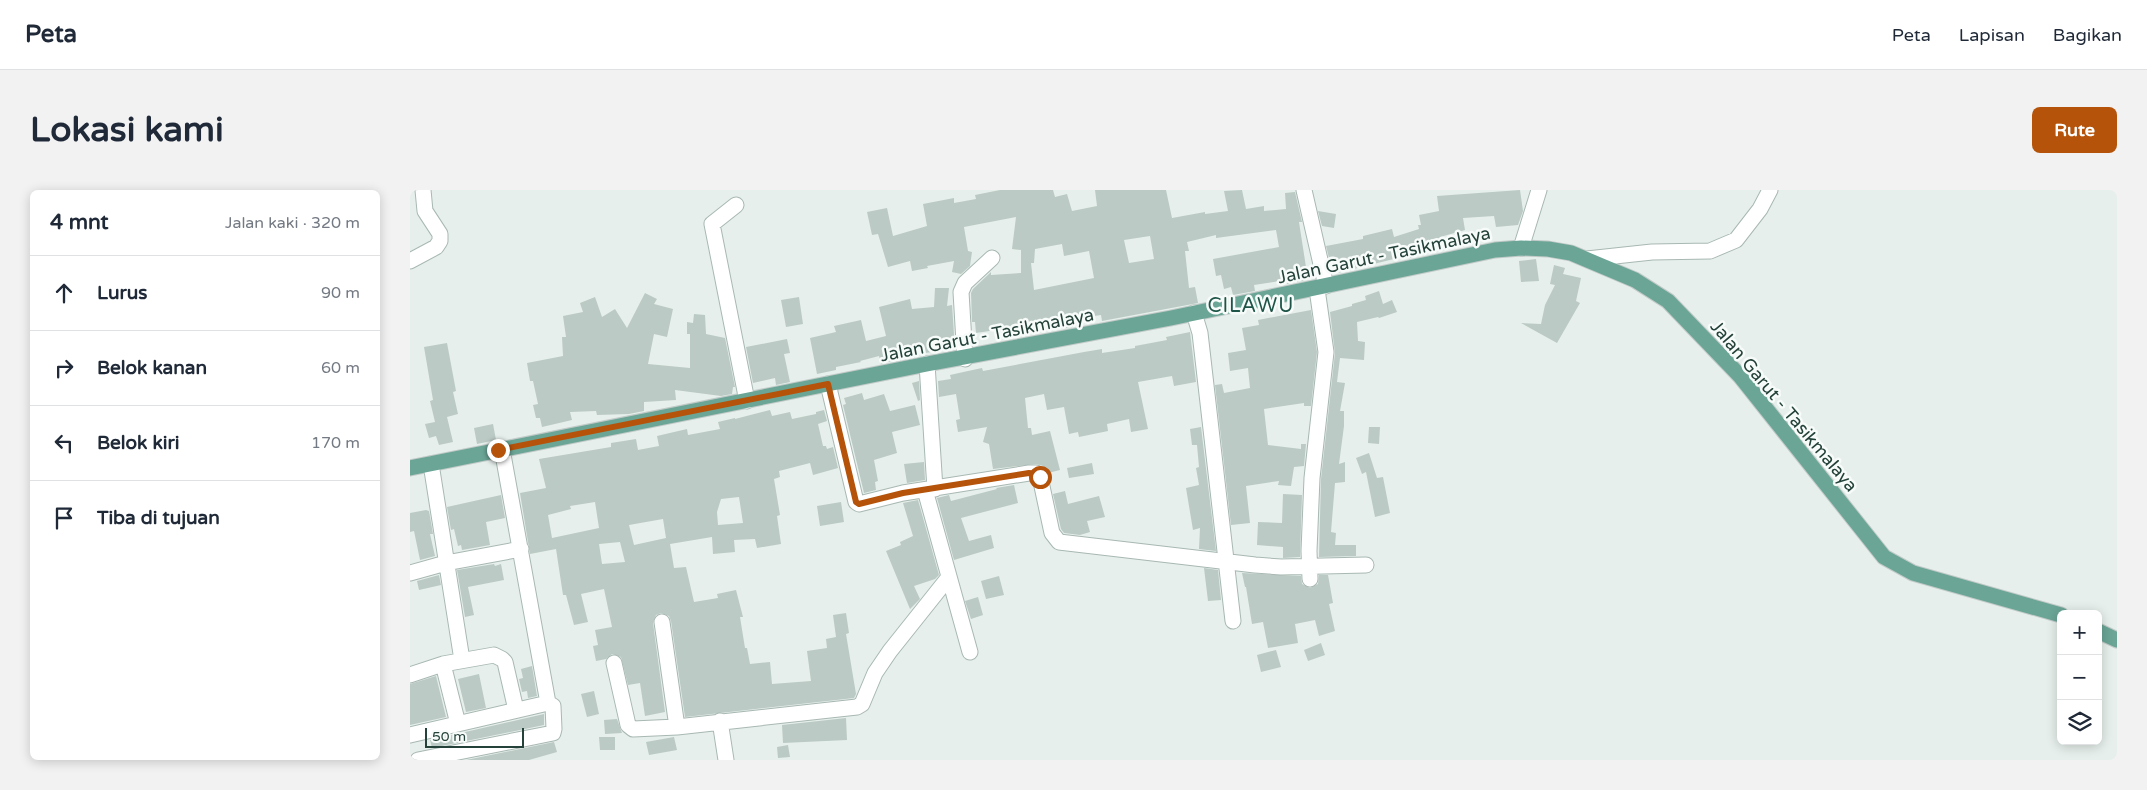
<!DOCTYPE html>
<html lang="id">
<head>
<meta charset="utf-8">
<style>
	:root { --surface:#fff; --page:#f2f2f3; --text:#1f2937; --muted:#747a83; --line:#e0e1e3; --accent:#b45309 }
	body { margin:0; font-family:"Varela Round",sans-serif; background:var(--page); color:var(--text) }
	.controls { position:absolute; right:15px; bottom:15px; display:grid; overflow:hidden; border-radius:8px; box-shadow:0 2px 12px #0003 }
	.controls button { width:45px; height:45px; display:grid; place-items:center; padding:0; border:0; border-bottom:1px solid var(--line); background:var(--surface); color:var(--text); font:25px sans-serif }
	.scale { position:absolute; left:15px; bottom:12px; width:99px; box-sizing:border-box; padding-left:5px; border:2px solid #24423a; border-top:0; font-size:14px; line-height:18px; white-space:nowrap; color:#24423a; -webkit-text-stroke:4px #f7fbf9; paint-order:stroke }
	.stop { position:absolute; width:15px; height:15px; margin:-11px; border:4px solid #b45309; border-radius:50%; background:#fff }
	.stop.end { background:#b45309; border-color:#fff; box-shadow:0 1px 5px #0008 }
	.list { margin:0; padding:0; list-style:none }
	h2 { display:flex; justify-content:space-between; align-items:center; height:65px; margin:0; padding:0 20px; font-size:21px }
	h2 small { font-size:16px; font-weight:400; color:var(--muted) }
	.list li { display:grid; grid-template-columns:32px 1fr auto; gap:15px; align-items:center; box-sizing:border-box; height:75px; padding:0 20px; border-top:1px solid var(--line) }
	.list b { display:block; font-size:19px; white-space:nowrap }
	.list em { font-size:16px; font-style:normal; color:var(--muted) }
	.icon { flex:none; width:28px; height:28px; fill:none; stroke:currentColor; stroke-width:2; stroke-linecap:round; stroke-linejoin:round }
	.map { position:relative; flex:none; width:1707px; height:570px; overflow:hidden; border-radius:8px }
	header { display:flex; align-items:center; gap:30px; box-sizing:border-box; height:70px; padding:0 25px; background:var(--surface); border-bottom:1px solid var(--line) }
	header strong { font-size:24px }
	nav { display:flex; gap:28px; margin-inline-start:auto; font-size:18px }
	.intro { display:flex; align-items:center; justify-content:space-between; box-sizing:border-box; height:120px; padding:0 30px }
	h1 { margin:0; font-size:35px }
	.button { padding:12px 22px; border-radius:8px; background:var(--accent); color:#fff; font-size:18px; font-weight:700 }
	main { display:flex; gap:30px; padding:0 30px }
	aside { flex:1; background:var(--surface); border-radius:8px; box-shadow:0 2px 12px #0003 }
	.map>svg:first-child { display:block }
</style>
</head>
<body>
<header>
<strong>Peta</strong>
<nav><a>Peta</a><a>Lapisan</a><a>Bagikan</a></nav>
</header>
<div class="intro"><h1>Lokasi kami</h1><a class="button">Rute</a></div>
<main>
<aside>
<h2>4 mnt<small>Jalan kaki · 320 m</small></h2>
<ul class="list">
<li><svg class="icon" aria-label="ahead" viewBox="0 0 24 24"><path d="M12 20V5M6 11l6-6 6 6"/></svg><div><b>Lurus</b></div><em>90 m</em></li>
<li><svg class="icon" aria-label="right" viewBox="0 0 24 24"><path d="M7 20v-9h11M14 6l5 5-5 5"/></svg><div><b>Belok kanan</b></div><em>60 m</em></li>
<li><svg class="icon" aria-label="left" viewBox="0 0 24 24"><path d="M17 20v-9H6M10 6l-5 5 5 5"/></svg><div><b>Belok kiri</b></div><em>170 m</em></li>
<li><svg class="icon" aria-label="arrive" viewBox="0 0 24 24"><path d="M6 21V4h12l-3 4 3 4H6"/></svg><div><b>Tiba di tujuan</b></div></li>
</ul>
</aside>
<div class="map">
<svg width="1707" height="570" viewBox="0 0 1707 570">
	<rect width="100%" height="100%" fill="#e6efeb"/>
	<path fill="#bbcac4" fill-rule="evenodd" d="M590 0H643L645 7 657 4 662 21 687 16 685 0H756L762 28 795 22V24L818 21 814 1 832 0 836 19 854 16V21L876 19 875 3 885 2 892 32H889L898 90 877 94V90L844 95 845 101 823 105 821 97 814 99 811 85 806 86 803 69 869 57 866 40 806 48V45L777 52 779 61H775L779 98 785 97 788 113 692 131 691 125 663 129V137L658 138 625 140 607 144 606 137 566 143 565 132H562L561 103 563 99 581 82V85L611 83V60L602 59 606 27 554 37 558 61 562 62 560 76 551 84 542 82 544 71 517 76 518 78 502 81 500 71 478 77 468 44 462 45 457 22 477 18 483 46 517 36 513 14 544 8V13L566 9 565 5ZM740 46 744 69 719 73 714 50ZM652 54 654 66 679 61 684 88 624 100 621 73H624L625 59Z
		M1110 0 1113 21 1108 35 1086 37 1084 26 1053 28 1055 40 1030 47 1032 56 1028 57V58L997 69 996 66 923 84 916 56 953 49V46L982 39 984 47 1009 39 1008 35H1011L1009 25 1029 21 1027 6Z
		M908 21 926 24 924 38 912 36Z
		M1126 69 1129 91 1111 92 1109 71Z
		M1144 75 1155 78 1153 84 1171 88 1166 111 1170 113 1147 153 1111 133 1131 134 1135 115 1145 95 1140 94Z
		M525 98H539L537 116 542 115 545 159 507 164 471 174 469 166 450 171 451 172 426 177V180L407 184 400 148 426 142 424 136 451 130 456 151 476 146 469 117 500 109 502 119 524 117Z
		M969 101 973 114 982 110 987 122 969 128 968 127 947 132 948 151 955 152 954 170 930 168 927 192 935 193 930 221H934V236L929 274 935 272V292L925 293 921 342 926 343 925 355H946V366L909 367 911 289 925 163 920 122 942 116V114L956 110 955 106Z
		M235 103 247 109 244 114 263 119 257 147 244 144 238 174 280 178V144H277V132L283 133 284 124 295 125 296 144 315 148 325 197H323L322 204 311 206 265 200 266 210 234 212V221L219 224 187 225 186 221 160 222 162 230 132 237 130 228H126L123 215 128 214 123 191H120L117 173 153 166 152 147H156L153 126 173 122 170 113 185 107 192 127 205 119 217 138Z
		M389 107 393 134 376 137 371 110Z
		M901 120 907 162 901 216H894V213L854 219 858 255 891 259V254H896L894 276 884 277 881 296 868 295 869 291 836 296 840 333 821 335 805 195 812 194 814 203 840 198 838 178 820 181 818 163 836 160 832 138 849 135 848 130Z
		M780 142 786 192 764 196 762 186 728 192 738 239 721 242 719 229 697 234 698 241 669 247 668 242 659 244 654 217 637 220 634 204 615 208 618 238H621L622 245 640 241 650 280 638 283 633 276 626 274 583 279 579 254 573 252 577 237 548 242 546 230 550 229 546 204 529 207 528 191 541 189 540 185 558 181 572 178 573 181 674 162 692 159V163L725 158V156L757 150 756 147Z
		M377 149 380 163 374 164 380 192 366 195 365 188 343 193 336 157Z
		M37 153 46 201 43 202 48 224 37 227 43 252 29 255 26 246 19 248 15 234 25 232 20 211 23 210 14 157Z
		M509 191 510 210 508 211 502 193Z
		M452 203 454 210 474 204 480 221 505 215 510 235 482 242 487 263 464 270 468 291 465 292 466 300 454 303 433 215 436 214 434 208Z
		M360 220 362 226 380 222 382 229 406 224V222L414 220 417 231 408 234 413 256H416L417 259 423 257 428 278 403 285 400 273 369 281 370 287 364 289 370 325 367 326 371 354 347 358 345 349 324 350 325 362 303 364 302 347 260 354 264 378 276 377 284 412 308 408 307 404 326 400 333 427H330L335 458H337L340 474 360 472 362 494 401 491 397 461 417 458 416 449 426 447 423 425 436 423 439 443 436 444 446 504 444 508 275 527 261 431 259 426 251 423 246 425 243 433 255 522 235 526 230 493 218 495 211 467 202 464 196 469 186 471 183 456 188 455 185 440 202 437 194 399 171 404 178 432 164 435 156 405H153L146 359 120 364 110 303 136 298 129 269 201 257V253L226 249 228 260 249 256 247 246 277 239 278 245 310 239 308 232 325 228V229ZM329 307 333 333 308 335 307 322 311 309ZM185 312 189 338 142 348 138 325 161 319 160 316ZM253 329 256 348 224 355 219 335ZM210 352 215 372 192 374 189 354Z
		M83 234 86 250 67 254 64 238Z
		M791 237 806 361 789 359 790 338 783 340 776 298 789 295 786 278 789 277 787 255H782L780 239Z
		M959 237H970L969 254 958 253Z
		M959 263 967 288 973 287 980 323 965 327 956 282 952 284 946 268Z
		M514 272 515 290 497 293 494 274Z
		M682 273 684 284 659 288 657 278Z
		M604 295 608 313 551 328 559 351 581 345 584 358 544 370 527 308 539 305 541 311 587 299 586 298Z
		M655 301 658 314 689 306 695 327 677 331 680 342 670 345 654 343 651 339 643 304Z
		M873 304 892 305 890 367 873 368V357L847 355 848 332 872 333Z
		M91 305 95 328 76 332 80 355 52 360 51 355 48 356 44 339 41 340 37 317Z
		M508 310 529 385 525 389 504 396 510 409 500 419 476 361 491 355 490 352 503 346 493 313Z
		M431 312 434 332 410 336 407 316Z
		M16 320 19 321 23 344H20L25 366 10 370 4 341 0 342V323Z
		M84 374 85 376 91 374 94 390 58 397 64 425 55 427 47 380Z
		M794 378 808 380 811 410 798 411Z
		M832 383 891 386 892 394 900 398 908 394 909 385H918L923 413 919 414 925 441 909 446 905 430 885 434 888 453 858 458 853 432 842 434 836 397H835Z
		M29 385 31 395 9 400 7 391Z
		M589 386 594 405 576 409 571 391Z
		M568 407 573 425 561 429 555 411Z
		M911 453 915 465 898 471 894 460Z
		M866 460 871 477 851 482 847 465Z
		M122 476 127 506 118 508 117 501 112 502 109 489 113 488 111 479Z
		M69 484 76 518 56 522 48 489Z
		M26 486 36 527 0 535V494Z
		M184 501 189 524 177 527 171 504Z
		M134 524V535L22 558 20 550Z
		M436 528 437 550 373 553 372 535Z
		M207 529 212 543 195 544 194 530Z
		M189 547H205V560H190Z
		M264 547 267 560 239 565 236 552Z
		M144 552 147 562 119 570H56Z
		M378 555 380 567 368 568 367 557Z"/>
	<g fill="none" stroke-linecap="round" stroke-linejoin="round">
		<defs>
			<path id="minor" d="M894 0 916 96
				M326 15 302 34 337 211
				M1111 58 1129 0
				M1177 69 1242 62 1300 61 1326 50 1350 19 1360 0
				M0 71 26 57 30 51V44L15 21 13 0
				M784 123 790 143 823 431
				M555 169 551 102 555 93 582 68
				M517 174 525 299
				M418 194 446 312 449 314 493 303 619 283H626L630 287 642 343 649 352 845 375 871 377 956 375
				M92 259 138 513
				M21 274 52 470
				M515 300 560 462
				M0 383 36 373 111 359
				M900 389 899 361 902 288 916 162 907 99
				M252 432 267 537
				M204 473 218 535 223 539 267 537 447 517 452 514 465 483 480 461 539 387
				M33 474 48 534
				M0 485 33 474 84 465 92 469 95 472 106 520
				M310 531 316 570
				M0 545 138 513 143 516 144 539 143 543 8 570"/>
			<path id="primary" d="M0 278 517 174 761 128 1085 60 1111 58 1138 59 1161 63 1225 90 1258 111 1330 186 1474 367 1503 383 1651 425
				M1688 441 1707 450"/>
		</defs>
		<use href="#minor" stroke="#a8b8b2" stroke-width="17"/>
		<use href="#primary" stroke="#c2cac8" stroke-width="17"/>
		<use href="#minor" stroke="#fff" stroke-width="15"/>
		<use href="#primary" stroke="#6aa596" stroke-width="15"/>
	</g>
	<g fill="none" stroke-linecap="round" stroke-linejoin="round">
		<path stroke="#b45309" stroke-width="6" d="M88 260 418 194 446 312 449 314 493 303 619 283 626 284 630 287"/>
	</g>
	<g text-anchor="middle" stroke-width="5" stroke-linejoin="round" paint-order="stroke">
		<g font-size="18" fill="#24423a" stroke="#f7fbf9">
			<text transform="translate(974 65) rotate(-12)" y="6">Jalan Garut - Tasikmalaya</text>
			<text transform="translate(577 145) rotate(-11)" y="6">Jalan Garut - Tasikmalaya</text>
			<text transform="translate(1374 216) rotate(50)" y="6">Jalan Garut - Tasikmalaya</text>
		</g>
		<g font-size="20" letter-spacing="1" fill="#1f5548" stroke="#f7fbf9">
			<text x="841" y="122">CILAWU</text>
		</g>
	</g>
</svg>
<div class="controls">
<button>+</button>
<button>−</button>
<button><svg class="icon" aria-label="layers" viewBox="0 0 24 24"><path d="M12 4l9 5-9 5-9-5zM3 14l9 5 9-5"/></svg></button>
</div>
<div class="scale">50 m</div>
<div class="stop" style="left:630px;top:287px"></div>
<div class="stop end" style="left:88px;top:260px"></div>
</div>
</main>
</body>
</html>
